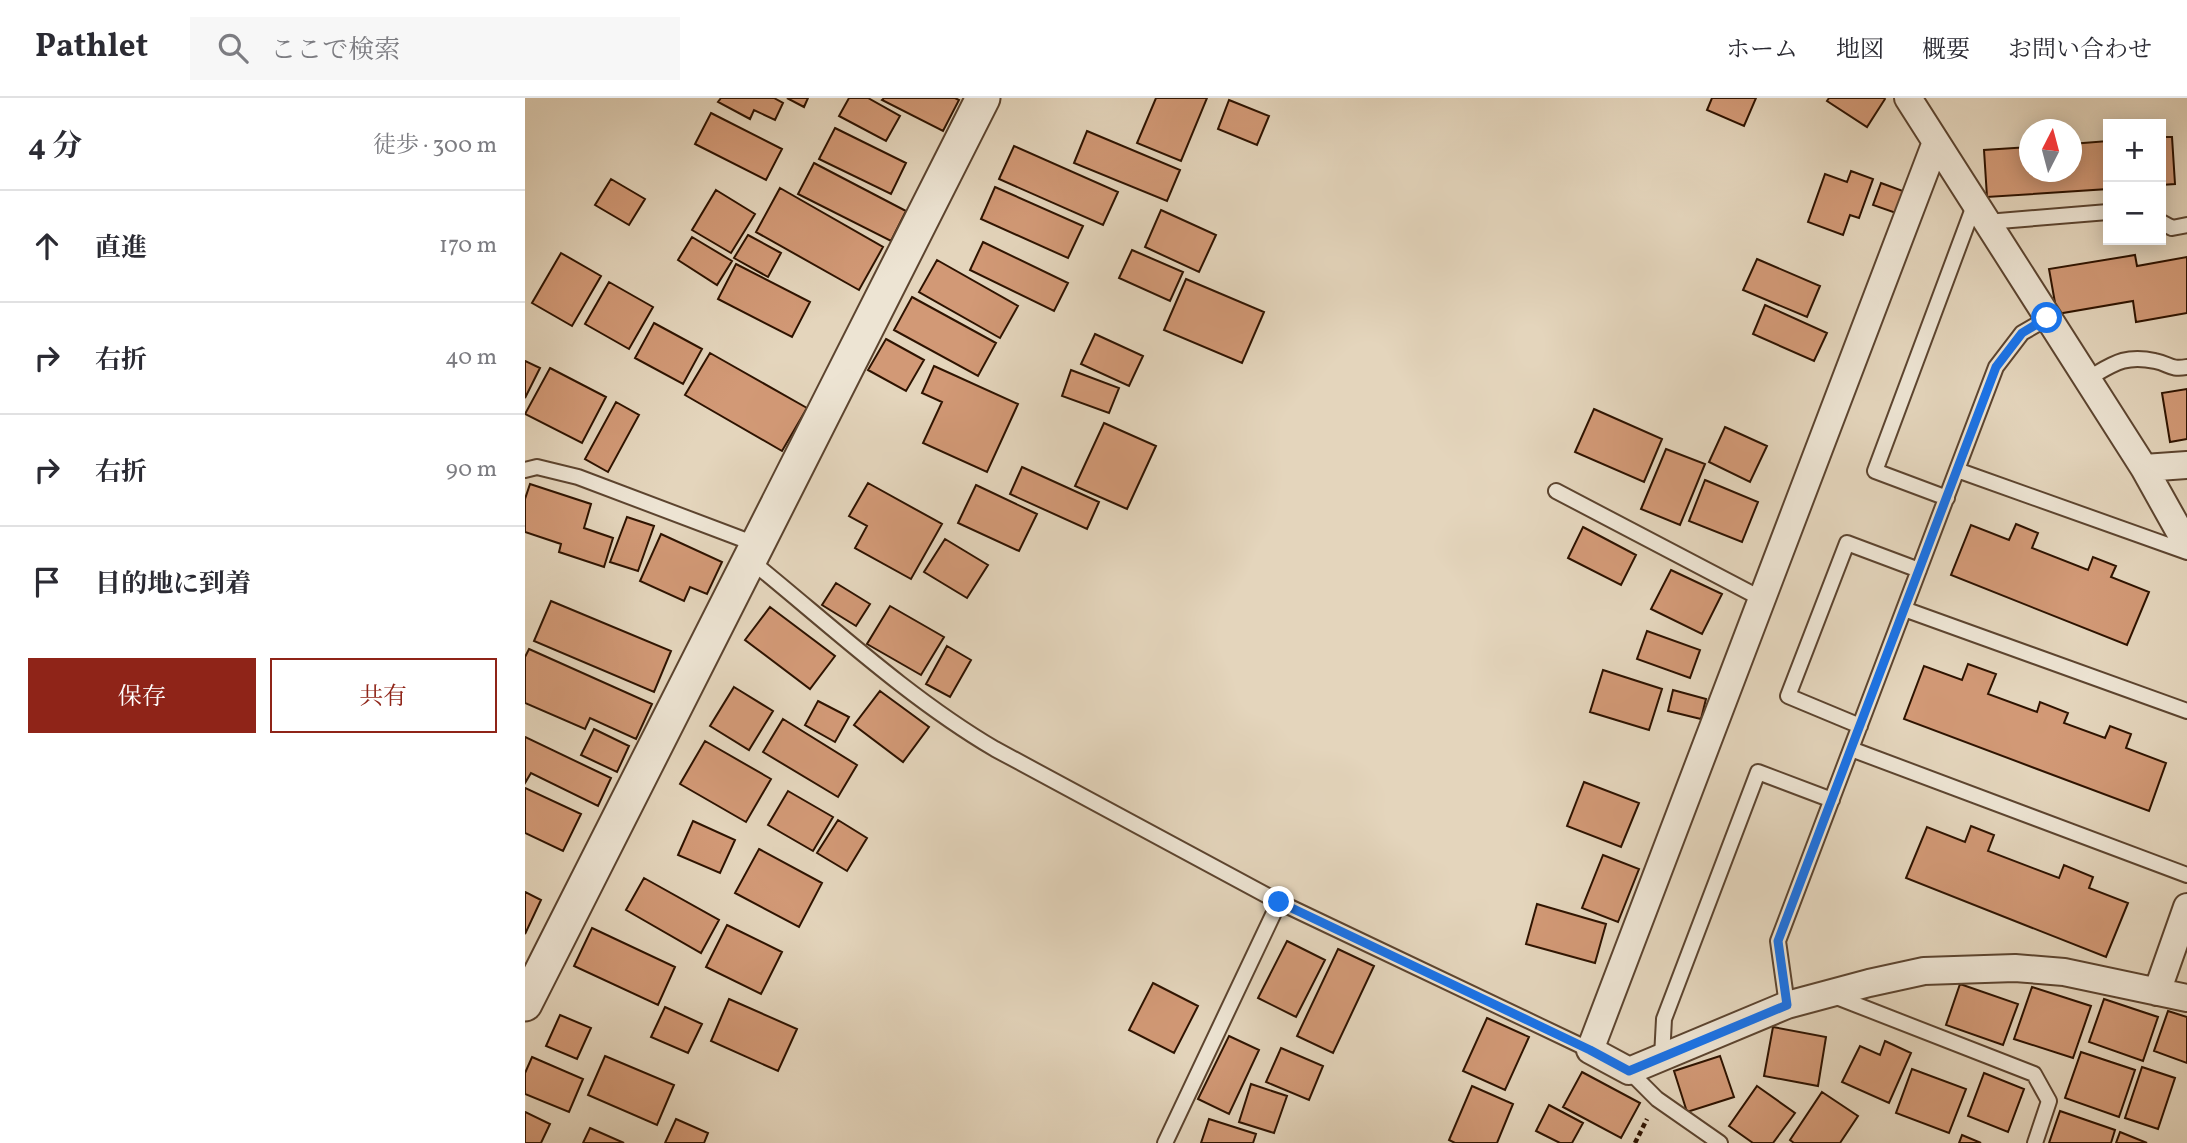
<!DOCTYPE html>
<html lang="ja">
<head>
<meta charset="utf-8">
<style>
	:root { --surface:#fff; --page:#f7f7f7; --text:#2b2b33; --muted:#7c7c81; --line:#e1e1e2; --accent:#8f2418 }
	body { margin:0; font-family:Vollkorn,"Noto Serif JP",serif; background:var(--page); color:var(--text) }
	.controls { position:absolute; right:21px; top:21px; display:grid; overflow:hidden; border-radius:0px; box-shadow:0 4px 18px #0003 }
	.controls button { width:63px; height:63px; display:grid; place-items:center; padding:0; border:0; border-bottom:2px solid var(--line); background:var(--surface); color:var(--text); font:35px sans-serif }
	.compass { position:absolute; left:1494px; top:21px; width:63px; height:63px; border-radius:50%; background:var(--surface); box-shadow:0 4px 18px #0003; rotate:6deg }
	.stop { position:absolute; width:21px; height:21px; margin:-16px; border:5px solid #1a73e8; border-radius:50%; background:#fff }
	.stop.end { background:#1a73e8; border-color:#fff; box-shadow:0 2px 7px #0008 }
	.list { margin:0; padding:0; list-style:none }
	h2 { display:flex; justify-content:space-between; align-items:center; height:91px; margin:0; padding:0 28px; font-size:30px }
	h2 small { font-size:23px; font-weight:400; color:var(--muted) }
	.list li { display:grid; grid-template-columns:46px 1fr auto; gap:21px; align-items:center; box-sizing:border-box; height:112px; padding:0 28px; border-top:2px solid var(--line) }
	.list b { display:block; font-size:26px; white-space:nowrap }
	.list em { font-size:23px; font-style:normal; color:var(--muted) }
	.actions { display:flex; gap:14px; padding:21px 28px }
	.actions a { flex:1; padding:16px 0; border:2px solid var(--accent); border-radius:0px; text-align:center; font-size:24px; color:var(--accent) }
	.actions .main { background:var(--accent); color:#fff }
	.icon { flex:none; width:38px; height:38px; fill:none; stroke:currentColor; stroke-width:2; stroke-linecap:round; stroke-linejoin:round }
	.map { position:relative; flex:none; width:1662px; height:1045px; overflow:hidden }
	header { display:flex; align-items:center; gap:42px; box-sizing:border-box; height:98px; padding:0 35px; background:var(--surface); border-bottom:2px solid var(--line) }
	header strong { font-size:33px }
	nav { display:flex; gap:38px; margin-inline-start:auto; font-size:24px }
	.search { width:490px; height:63px; background:var(--page); display:flex; align-items:center; gap:18px; box-sizing:border-box; padding:0 24px; border-radius:0px; color:var(--muted); font-size:26px }
	main { display:flex }
	aside { flex:1; background:var(--surface) }
	.map>svg:first-child { display:block }
</style>
</head>
<body>
<header>
<strong>Pathlet</strong>
<div class="search"><svg class="icon" aria-label="search" viewBox="0 0 24 24"><circle cx="10" cy="10" r="6"/><path d="M15 15l6 6"/></svg>ここで検索</div>
<nav><a>ホーム</a><a>地図</a><a>概要</a><a>お問い合わせ</a></nav>
</header>
<main>
<aside>
<h2>4 分<small>徒歩 · 300 m</small></h2>
<ul class="list">
<li><svg class="icon" aria-label="ahead" viewBox="0 0 24 24"><path d="M12 20V5M6 11l6-6 6 6"/></svg><div><b>直進</b></div><em>170 m</em></li>
<li><svg class="icon" aria-label="right" viewBox="0 0 24 24"><path d="M7 20v-9h11M14 6l5 5-5 5"/></svg><div><b>右折</b></div><em>40 m</em></li>
<li><svg class="icon" aria-label="right" viewBox="0 0 24 24"><path d="M7 20v-9h11M14 6l5 5-5 5"/></svg><div><b>右折</b></div><em>90 m</em></li>
<li><svg class="icon" aria-label="arrive" viewBox="0 0 24 24"><path d="M6 21V4h12l-3 4 3 4H6"/></svg><div><b>目的地に到着</b></div></li>
</ul>
<div class="actions"><a class="main">保存</a><a>共有</a></div>
</aside>
<div class="map">
<svg width="1662" height="1045" viewBox="0 0 1662 1045">
	<rect width="100%" height="100%" fill="#e4d5bc"/>
	<filter id="stains"><feTurbulence type="fractalNoise" baseFrequency=".00286" numOctaves="4"/><feColorMatrix values="0 0 0 0 .2 0 0 0 0 .09 0 0 0 0 .02 0 0 0 .5 -.17"/></filter>
	<radialGradient id="worn" r=".72"><stop offset=".6" stop-color="#630" stop-opacity="0"/><stop offset="1" stop-color="#630" stop-opacity=".3"/></radialGradient>
	<path fill="#d29976" stroke="#2e1300" stroke-width="2" d="M196 0H249L258 5 250 22 229 12 225 21 193 4Z
		M262 0H283L279 9Z
		M324 0H343L375 18 361 43 314 18Z
		M359 0H430L434 2 418 33 357 2Z
		M631 0H682L656 63 612 45Z
		M1187 0H1231L1219 28 1182 12Z
		M1304 0H1359L1360 1 1342 29 1302 3Z
		M704 2 744 18 732 47 693 31Z
		M186 15 257 51 241 82 170 46Z
		M310 30 381 65 366 96 294 61Z
		M562 33 655 72 642 103 549 65Z
		M1636 39H1647L1650 86 1636 87Z
		M1583 43V91L1462 99 1459 52 1504 49V74H1546V46Z
		M489 48 593 94 578 127 474 81Z
		M289 65 381 113 366 143 273 96Z
		M1326 73 1348 81 1334 120 1325 117 1318 137 1283 124 1300 76 1322 84Z
		M86 81 120 101 104 127 70 107Z
		M1356 85 1378 93 1371 115 1348 107Z
		M470 89 558 128 543 160 456 121Z
		M255 90 358 149 334 192 231 134Z
		M191 92 230 116 206 155 167 132Z
		M636 112 691 137 674 174 620 149Z
		M223 137 256 155 243 179 209 160Z
		M167 139 207 163 192 187 153 162Z
		M458 144 543 185 529 213 445 172Z
		M607 152 658 174 645 203 594 180Z
		M36 155 76 178 47 228 7 205Z
		M1610 157 1612 168 1662 159V215L1611 224 1608 203 1532 216 1524 171Z
		M1232 161 1295 188 1282 219 1218 192Z
		M412 162 493 208 475 240 394 194Z
		M211 166 285 204 267 239 193 201Z
		M661 181 739 214 717 265 639 232Z
		M84 184 128 209 104 251 60 226Z
		M387 199 471 245 453 278 369 232Z
		M1240 207 1302 235 1289 263 1228 236Z
		M129 225 177 251 158 286 110 260Z
		M570 236 618 258 604 288 556 266Z
		M361 241 399 262 381 293 343 272Z
		M185 255 282 310 257 353 160 297Z
		M0 263 15 270 0 300Z
		M409 268 493 306 462 374 398 345 417 304 397 295Z
		M25 270 81 299 57 345 0 316Z
		M546 272 594 290 584 315 537 298Z
		M1662 291V341L1645 344 1637 295Z
		M91 304 114 317 83 374 60 361Z
		M1069 311 1137 341 1119 384 1050 354Z
		M579 325 631 348 602 411 550 388Z
		M1200 329 1242 348 1225 384 1184 364Z
		M1141 351 1180 366 1155 427 1116 411Z
		M497 369 574 404 562 431 485 396Z
		M1180 382 1233 404 1217 444 1164 423Z
		M343 385 417 426 386 481 330 450 342 428 324 418Z
		M5 386 66 406 59 430 88 440 79 469 34 454 36 446 0 434V401Z
		M451 387 512 416 494 453 433 425Z
		M102 419 129 428 113 473 85 464Z
		M1491 426 1513 435 1507 450 1563 472 1568 459 1591 468 1586 479 1624 494 1602 547 1426 477 1446 427 1484 442Z
		M1058 429 1111 457 1096 487 1043 460Z
		M136 436 197 464 182 496 165 489 159 503 115 483Z
		M420 441 463 467 442 500 399 474Z
		M1146 472 1197 496 1177 536 1126 511Z
		M311 485 345 506 331 528 297 507Z
		M26 503 146 553 129 594 9 543Z
		M365 508 419 539 396 577 342 546Z
		M245 509 310 558 285 591 220 542Z
		M1122 533 1175 552 1165 580 1112 561Z
		M422 548 446 562 425 599 401 586Z
		M4 551 127 606 111 641 65 620 60 631 0 605V559Z
		M1443 566 1471 576 1463 596 1512 614 1515 604 1543 615 1539 625 1580 640 1585 628 1606 636 1601 650 1641 665 1624 713 1379 621 1399 568 1437 582Z
		M1078 572 1137 591 1124 632 1065 614Z
		M209 589 248 613 224 652 185 628Z
		M1148 592 1181 601 1176 621 1143 613Z
		M355 593 404 629 378 664 329 627Z
		M293 603 324 619 310 644 280 627Z
		M258 621 332 667 313 699 238 654Z
		M69 631 104 648 92 674 56 657Z
		M0 639 86 680 73 708 6 675 0 685Z
		M180 643 246 681 221 724 155 686Z
		M1059 684 1114 705 1096 749 1042 728Z
		M0 690 56 716 38 753 0 735Z
		M263 693 308 719 288 753 243 727Z
		M313 722 342 740 322 773 292 755Z
		M168 723 210 742 195 775 153 757Z
		M1446 728 1469 737 1463 753 1534 780 1539 767 1568 779 1564 790 1603 805 1581 859 1381 780 1402 729 1440 744Z
		M234 751 297 785 274 829 210 795Z
		M1078 757 1114 771 1093 824 1057 810Z
		M119 780 194 822 176 855 101 812Z
		M0 794 16 802 0 836Z
		M1012 806 1081 826 1070 865 1001 846Z
		M202 827 257 854 236 896 181 869Z
		M67 830 150 869 133 907 49 868Z
		M762 843 800 862 771 919 733 900Z
		M813 851 849 868 808 955 772 938Z
		M628 885 673 908 649 955 604 932Z
		M1435 886 1493 906 1478 947 1421 927Z
		M1507 889 1566 908 1548 960 1489 941Z
		M204 901 272 931 253 973 186 943Z
		M1579 901 1633 919 1618 963 1564 944Z
		M140 909 177 926 163 955 126 939Z
		M1643 913 1662 919V965L1629 953Z
		M35 917 66 930 52 961 21 948Z
		M962 920 1004 939 980 992 938 973Z
		M1248 929 1301 939 1293 988 1239 978Z
		M704 938 734 952 704 1016 673 1001Z
		M1360 943 1386 955 1364 1005 1317 984 1335 948 1355 957Z
		M756 950 798 968 784 1002 741 984Z
		M1556 954 1610 972 1594 1019 1540 1000Z
		M80 958 149 987 132 1027 63 997Z
		M1195 958 1209 999 1162 1014 1149 973Z
		M7 959 58 981 44 1014 0 996V975Z
		M1617 969 1650 980 1633 1031 1600 1020Z
		M1387 971 1441 991 1424 1035 1371 1015Z
		M1057 974 1115 1005 1096 1040 1038 1009Z
		M1459 975 1499 991 1483 1034 1443 1018Z
		M726 986 762 998 749 1035 714 1024Z
		M947 988 988 1006 972 1045H930L924 1042Z
		M1232 988 1270 1015 1248 1045H1228L1204 1028Z
		M1297 994 1333 1018 1315 1045H1269L1265 1042Z
		M1024 1007 1058 1025 1047 1045H1035L1011 1033Z
		M1535 1013 1590 1032 1586 1045H1524Z
		M0 1014 25 1026 16 1045H0Z
		M151 1021 183 1035 179 1045H140Z
		M684 1021 731 1036 728 1045H676Z
		M65 1030 99 1045H58Z
		M1595 1034 1622 1045H1591Z
		M1437 1037 1456 1045H1434Z"/>
	<g fill="none" stroke-linecap="round" stroke-linejoin="round">
		<defs>
			<path id="service" d="M1462 124 1583 114
				M1636 124 1647 130 1662 127
				M1562 281C1587 267 1599 256 1630 263 1645 266 1645 272 1662 269
				M0 372 12 369 53 379 233 447
				M1432 372 1662 454
				M1031 393 1237 501
				M1422 400 1350 373 1450 105
				M225 462C303 525 383 600 470 651L754 804 1065 952
				M1379 511 1662 613
				M1335 628 1263 598 1322 445 1394 472
				M1326 651 1662 777
				M1309 898 1509 976 1524 1003 1510 1045
				M1262 907 1253 843 1471 269 1497 235 1523 220
				M1137 959 1139 921 1233 674 1307 702
				M1104 973 1132 1001 1195 1045
				M640 1045 754 804"/>
			<path id="minor" d="M1383 0 1619 370 1662 447
				M1411 44 1065 952 1104 973 1262 907 1344 885 1399 873 1490 870 1539 874 1662 900
				M1619 370 1662 367
				M1632 894 1662 809"/>
			<path id="tertiary" d="M0 906 458 0"/>
		</defs>
		<use href="#service" stroke="#5c442f" stroke-width="18"/>
		<use href="#minor" stroke="#5c442f" stroke-width="30"/>
		<use href="#tertiary" stroke="#5c442f" stroke-width="37"/>
		<path stroke="#2e1300" stroke-width="4.5" stroke-dasharray="5 3.5" stroke-linecap="butt" d="M1110 1045 1122 1021"/>
		<use href="#service" stroke="#ede4d3" stroke-width="14"/>
		<use href="#minor" stroke="#ede4d3" stroke-width="26"/>
		<use href="#tertiary" stroke="#ede4d3" stroke-width="33"/>
	</g>
	<g fill="none" stroke-linecap="round" stroke-linejoin="round">
		<path stroke="#1a73e8" stroke-width="9" d="M754 804 1065 952 1104 973 1262 907 1253 843 1471 269 1497 235 1522 220"/>
	</g>
	<rect width="100%" height="100%" filter="url(#stains)"/>
	<rect width="100%" height="100%" fill="url(#worn)"/>
</svg>
<div class="controls">
<button>+</button>
<button>−</button>
</div>
<svg class="compass" viewBox="-18 -18 36 36"><path d="M0-13l5 13h-10z" fill="#e53935"/><path d="M0 13l5-13h-10z" fill="#7c7c81"/></svg>
<div class="stop" style="left:1522px;top:220px"></div>
<div class="stop end" style="left:754px;top:804px"></div>
</div>
</main>
</body>
</html>
